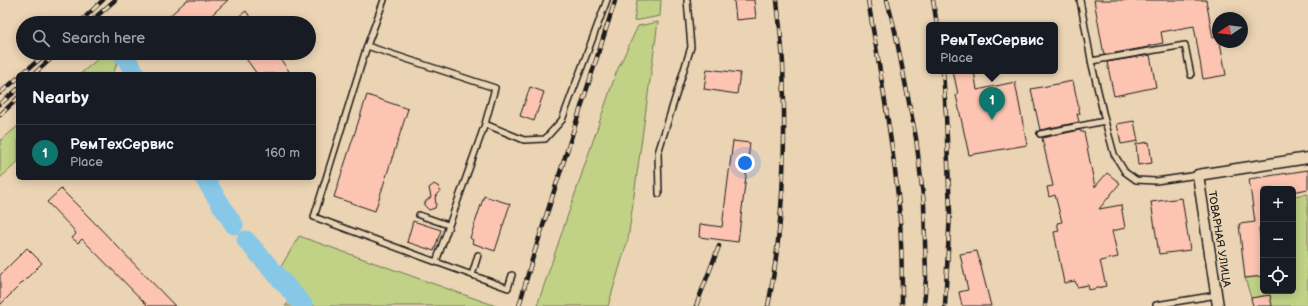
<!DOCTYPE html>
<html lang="en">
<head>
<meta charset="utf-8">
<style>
	:root { --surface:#171b24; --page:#20242c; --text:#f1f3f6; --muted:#9ea1a6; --line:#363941; --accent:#0f766e }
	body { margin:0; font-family:"Balsamiq Sans",sans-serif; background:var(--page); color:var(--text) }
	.controls { position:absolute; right:12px; bottom:12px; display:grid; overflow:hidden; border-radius:6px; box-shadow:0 2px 10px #0003 }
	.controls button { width:36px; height:36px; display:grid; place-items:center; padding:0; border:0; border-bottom:1px solid var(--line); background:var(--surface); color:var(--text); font:20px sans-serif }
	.compass { position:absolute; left:1212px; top:12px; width:36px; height:36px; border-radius:50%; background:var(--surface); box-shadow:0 2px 10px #0003; rotate:257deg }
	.you { position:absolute; left:745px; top:163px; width:14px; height:14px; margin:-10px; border:3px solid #fff; border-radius:50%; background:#1a73e8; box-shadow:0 0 0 6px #1a73e833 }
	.badge { display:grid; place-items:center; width:26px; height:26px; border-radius:50%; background:var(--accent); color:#fff; font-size:13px; font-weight:700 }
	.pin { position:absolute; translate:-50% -33px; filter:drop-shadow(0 1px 2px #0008) }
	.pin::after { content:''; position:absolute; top:21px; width:14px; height:12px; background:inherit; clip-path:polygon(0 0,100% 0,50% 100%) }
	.popup { position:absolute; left:926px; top:22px; width:132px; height:52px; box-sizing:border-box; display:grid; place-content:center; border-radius:6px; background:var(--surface); filter:drop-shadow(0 1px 3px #0005); font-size:13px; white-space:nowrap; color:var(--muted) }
	.popup b { font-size:15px; color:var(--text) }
	.popup::after { content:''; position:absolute; left:50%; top:100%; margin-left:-8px; border:8px solid transparent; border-top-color:var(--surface) }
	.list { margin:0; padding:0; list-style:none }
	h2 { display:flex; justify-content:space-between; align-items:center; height:52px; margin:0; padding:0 16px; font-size:17px }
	h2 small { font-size:13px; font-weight:400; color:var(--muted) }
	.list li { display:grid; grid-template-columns:26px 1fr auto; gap:12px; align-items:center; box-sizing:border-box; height:56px; padding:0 16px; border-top:1px solid var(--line) }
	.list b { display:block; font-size:15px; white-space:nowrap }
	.list p { margin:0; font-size:13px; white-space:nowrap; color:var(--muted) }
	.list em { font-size:13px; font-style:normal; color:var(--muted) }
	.icon { flex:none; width:22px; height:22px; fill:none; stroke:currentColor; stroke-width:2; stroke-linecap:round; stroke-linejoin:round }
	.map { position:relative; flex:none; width:1308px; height:306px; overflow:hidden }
	.search { position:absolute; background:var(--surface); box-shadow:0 2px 10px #0003; left:16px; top:16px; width:300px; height:44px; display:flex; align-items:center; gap:10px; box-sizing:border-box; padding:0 14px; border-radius:22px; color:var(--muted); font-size:15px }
	.panel { position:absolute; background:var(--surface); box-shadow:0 2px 10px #0003; left:16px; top:72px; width:300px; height:108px; border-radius:6px }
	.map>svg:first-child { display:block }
</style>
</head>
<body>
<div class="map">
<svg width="1308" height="306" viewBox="0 0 1308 306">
	<rect width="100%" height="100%" fill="#ebd4b4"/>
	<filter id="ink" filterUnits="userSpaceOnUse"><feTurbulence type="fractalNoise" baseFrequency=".025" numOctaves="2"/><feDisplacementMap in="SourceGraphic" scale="8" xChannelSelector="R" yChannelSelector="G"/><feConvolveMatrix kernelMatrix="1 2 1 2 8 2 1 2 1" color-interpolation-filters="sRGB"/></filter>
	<g filter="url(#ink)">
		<path fill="#c1d287" stroke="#6e7752" d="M637 0H661L660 16 634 21Z
			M658 22 628 239 608 306H537L616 73 638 26Z
			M104 54 118 59 114 72 112 74H80Z
			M18 126V162L0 178V141Z
			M1308 194V306H1271L1270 295 1251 298 1245 278 1263 276V291H1293V196Z
			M299 236 496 306H285L289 302 272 282Z"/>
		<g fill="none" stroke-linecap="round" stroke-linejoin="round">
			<path stroke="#87c8e8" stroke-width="19" d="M122 53 136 74
				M204 178 234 225
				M246 240 304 306"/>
		</g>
		<path fill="#fdc5b1" stroke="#1c1c1c" d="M187 0H228L203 23H162Z
			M734 0H754L756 18 736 20Z
			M1094 0H1206L1213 38 1218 37V42H1220L1226 75 1203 79 1194 26 1161 32 1163 43 1148 46V47L1104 55Z
			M246 11 254 23H230Z
			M242 53H276L291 74H257Z
			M1150 55 1156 87 1114 96 1107 62Z
			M707 69 740 73 737 94 704 89Z
			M953 71H974L977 90 1015 82 1027 145 969 155 956 95 958 94Z
			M1073 81 1080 114H1077L1079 122 1040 130 1031 89Z
			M530 87 544 92 534 121 520 116Z
			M367 95 408 109 375 211 334 197Z
			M1134 121 1138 141 1121 144 1117 124Z
			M1080 130 1081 132H1084L1095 187 1107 173 1120 183 1099 209 1121 205 1125 228 1112 231 1118 257 1100 261 1106 286 1089 290 1088 285 1077 287 1075 281 1064 283 1054 232 1059 231 1057 223 1062 222 1055 195 1049 197 1047 187 1053 186 1042 138Z
			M733 141 750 143 738 242 699 237 700 224 722 227Z
			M1149 142 1152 163 1138 165 1136 144Z
			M1308 170V189L1293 192V189H1263V228H1259L1263 263V276L1245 278 1239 224 1255 222 1249 179Z
			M434 184 439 187 440 192 435 197 436 204 435 208 429 210 424 205 426 201 431 197 429 188Z
			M61 189 88 216 175 306H148L82 239 78 243 72 238 76 234 74 230 47 202Z
			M484 196 510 204 495 251 472 243 473 240 470 238Z
			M1182 198 1190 250 1159 254 1151 202Z
			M413 221 441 230 434 251 407 242Z
			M27 248 42 263 0 305V275Z
			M977 251 991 306H962L959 292 968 290 960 254Z
			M1270 295 1272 306H1253L1251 298Z"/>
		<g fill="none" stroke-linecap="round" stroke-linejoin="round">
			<defs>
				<path id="lane" d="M384 0 367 46 495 88 485 124 524 140 545 139 562 120 607 0
					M1080 0 1092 65 1105 121 1114 154 1125 172 1136 180 1156 181 1198 175
					M367 46 314 217 436 262 485 124
					M1091 61 1185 45 1191 75
					M1040 134 1105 121
					M659 194 658 153 691 47 687 0
					M419 215 448 225
					M436 262 472 275 478 255
					M472 275 508 288 512 275
					M1156 306V305L1217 295"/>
				<path id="street" d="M1218 306 1198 175 1308 158"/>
			</defs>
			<use href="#lane" stroke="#1c1c1c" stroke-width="8"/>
			<use href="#street" stroke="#1c1c1c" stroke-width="13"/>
			<use href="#lane" stroke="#ebd4b4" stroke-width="5"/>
			<use href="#street" stroke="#ebd4b4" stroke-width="10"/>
			<defs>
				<path id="rail" d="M868 0C879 65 891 130 898 196 902 233 902 269 902 306
					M887 0 895 31 916 138 924 204 926 278 924 306
					M933 0 937 25
					M79 23 103 0
					M89 23 115 0
					M943 71 946 115 950 212 945 306
					M22 74 47 53
					M34 74 57 53
					M0 93 18 78
					M0 104 18 89
					M0 115 18 98
					M519 306 532 260 615 1
					M696 306 719 246
					M768 306C784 227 786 144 783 64 782 42 779 21 777 0"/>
			</defs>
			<use href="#rail" stroke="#1c1c1c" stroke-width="4.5"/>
			<use href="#rail" stroke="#ebd4b4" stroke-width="3" stroke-dasharray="9" stroke-linecap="butt"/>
		</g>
	</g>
	<g text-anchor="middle" stroke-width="3" stroke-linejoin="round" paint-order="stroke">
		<g font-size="11" fill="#1c1c1c" stroke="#ebd4b4">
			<text transform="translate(1220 239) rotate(81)" y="4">ТОВАРНАЯ УЛИЦА</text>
		</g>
	</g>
</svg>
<div class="controls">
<button>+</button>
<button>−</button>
<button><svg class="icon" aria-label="locate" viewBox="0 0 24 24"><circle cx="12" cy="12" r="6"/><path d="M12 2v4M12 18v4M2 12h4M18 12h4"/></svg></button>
</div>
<svg class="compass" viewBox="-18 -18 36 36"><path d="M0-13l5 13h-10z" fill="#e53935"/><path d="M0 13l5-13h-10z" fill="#9ea1a6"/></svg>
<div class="you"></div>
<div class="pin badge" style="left:992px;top:120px">1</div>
<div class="popup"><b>РемТехСервис</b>Place</div>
<div class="search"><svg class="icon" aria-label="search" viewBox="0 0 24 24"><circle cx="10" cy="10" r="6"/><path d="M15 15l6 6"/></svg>Search here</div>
<section class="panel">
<h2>Nearby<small></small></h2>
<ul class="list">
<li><span class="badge">1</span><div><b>РемТехСервис</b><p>Place</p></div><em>160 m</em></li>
</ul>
</section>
</div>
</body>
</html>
